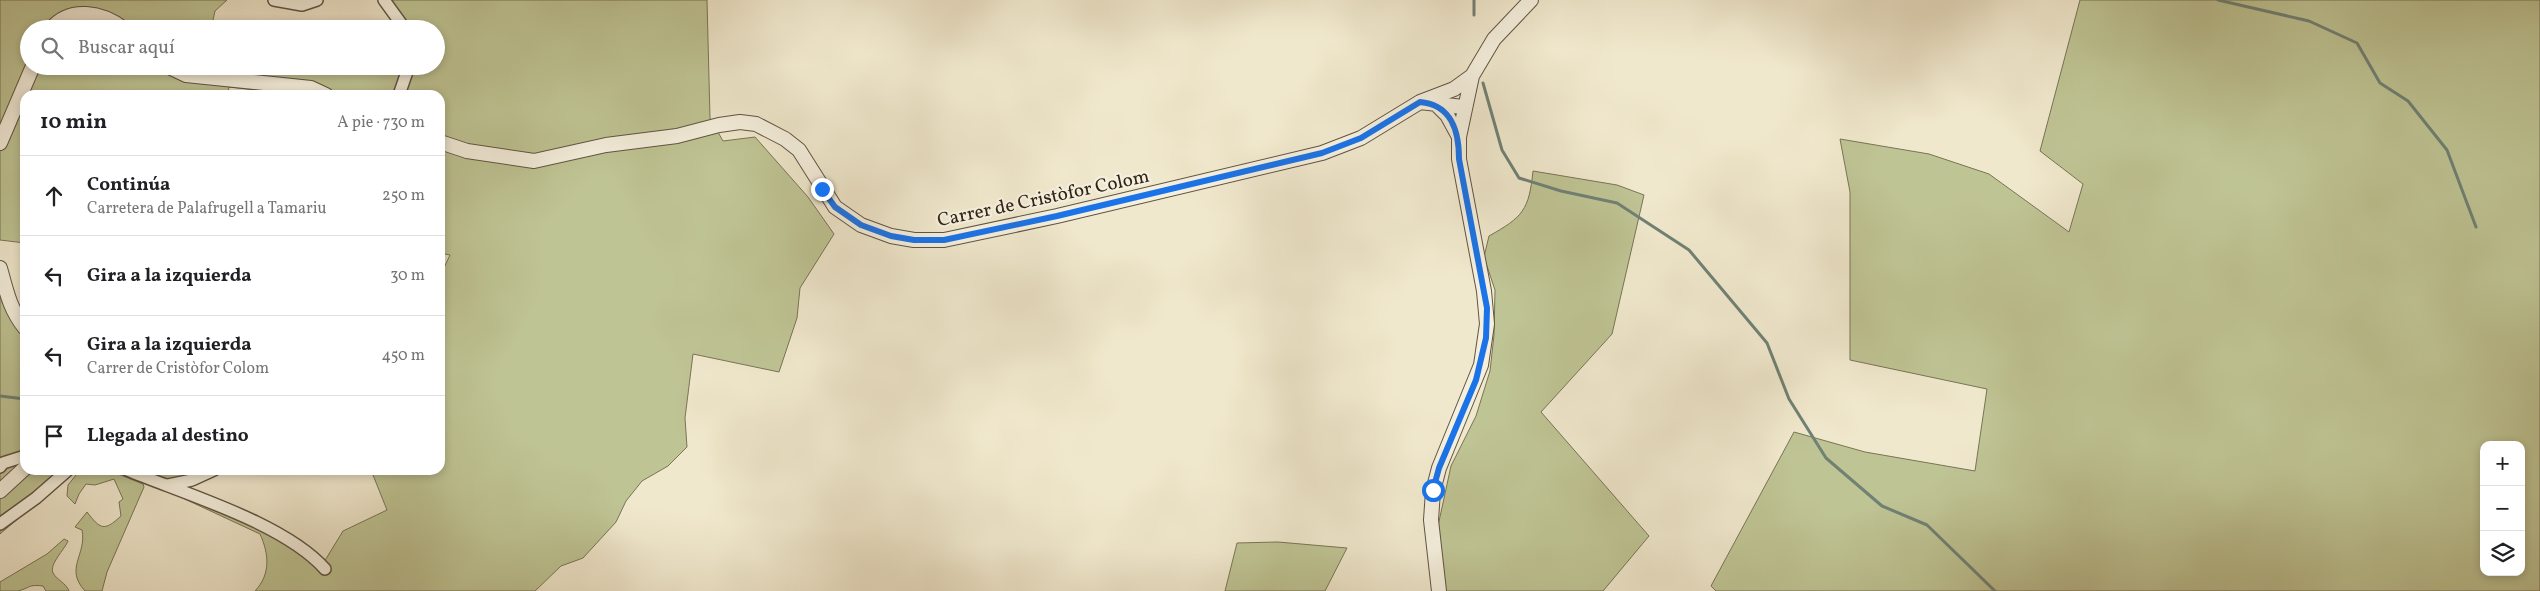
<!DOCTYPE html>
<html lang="es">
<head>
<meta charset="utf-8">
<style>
	:root { --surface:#fff; --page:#f2f2f2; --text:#202124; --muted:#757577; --line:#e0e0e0 }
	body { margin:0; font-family:Vollkorn,serif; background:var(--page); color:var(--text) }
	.controls { position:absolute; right:15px; bottom:15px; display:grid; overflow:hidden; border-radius:10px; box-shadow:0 2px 8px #0003 }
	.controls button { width:45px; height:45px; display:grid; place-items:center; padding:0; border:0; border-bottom:1px solid var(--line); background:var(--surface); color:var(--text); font:25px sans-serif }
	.stop { position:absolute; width:15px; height:15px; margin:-11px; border:4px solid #1a73e8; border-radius:50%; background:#fff }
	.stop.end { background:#1a73e8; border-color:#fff; box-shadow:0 1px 5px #0008 }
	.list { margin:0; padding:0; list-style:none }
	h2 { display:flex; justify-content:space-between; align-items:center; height:65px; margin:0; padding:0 20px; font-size:21px }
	h2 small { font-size:16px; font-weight:400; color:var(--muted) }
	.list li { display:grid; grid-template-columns:32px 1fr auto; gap:15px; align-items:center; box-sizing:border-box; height:80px; padding:0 20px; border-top:1px solid var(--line) }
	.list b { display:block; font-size:19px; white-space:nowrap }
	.list p { margin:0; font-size:16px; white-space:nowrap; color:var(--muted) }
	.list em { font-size:16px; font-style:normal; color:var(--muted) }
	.icon { flex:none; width:28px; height:28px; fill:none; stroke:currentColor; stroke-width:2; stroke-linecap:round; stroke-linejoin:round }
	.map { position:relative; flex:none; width:2540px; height:591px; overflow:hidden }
	.search { position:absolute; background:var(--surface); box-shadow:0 2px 8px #0003; left:20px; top:20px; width:425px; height:55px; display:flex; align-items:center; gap:12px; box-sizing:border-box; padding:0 18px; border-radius:28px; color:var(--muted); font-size:19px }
	.panel { position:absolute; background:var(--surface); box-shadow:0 2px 8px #0003; left:20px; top:90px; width:425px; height:385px; border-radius:15px }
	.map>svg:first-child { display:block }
</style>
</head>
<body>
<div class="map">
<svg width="2540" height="591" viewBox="0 0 2540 591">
	<rect width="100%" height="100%" fill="#f0e8cd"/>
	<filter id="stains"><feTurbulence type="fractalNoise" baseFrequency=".004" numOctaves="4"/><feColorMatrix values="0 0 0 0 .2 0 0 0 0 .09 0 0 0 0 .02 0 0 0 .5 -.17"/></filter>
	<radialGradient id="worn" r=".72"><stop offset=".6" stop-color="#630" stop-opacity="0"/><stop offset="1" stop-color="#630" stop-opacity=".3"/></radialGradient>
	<path fill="#bfc494" stroke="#787456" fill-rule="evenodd" d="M0 0H227L215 11 211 29H29V66H436V29H412L389 0H707L710 118 723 141 755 137 808 197 834 234 800 288 797 318 779 372 693 354 685 418 687 447 668 466 642 481 626 501 616 522 583 558 561 566 535 591H255C271 574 269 554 260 534L174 494 113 470H222L185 486 301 540 324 562 343 531 387 510 371 470H440V276L450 255 440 253V95H299L229 87 227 95H25V243L0 240Z
		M2080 0H2540V591H1716L1711 586 1794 432 1865 452 1975 471 1987 389 1850 360V192L1840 139 1929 154 1989 174 2069 232 2083 184 2040 151ZM2484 445H2521V572H2484Z
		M1533 171 1617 185 1644 195 1612 334 1541 412 1649 536 1603 591H1435L1438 526 1451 466 1476 416 1490 371 1494 335 1495 290 1484 257 1489 236C1523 217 1529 210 1533 171Z
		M0 268 25 328V470H75L0 534Z
		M80 470H108L143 484 144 487 107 572 102 591H85C64 568 87 555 82 530L75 527 87 512C100 529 104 532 121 516L119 502 123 499 114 479 95 485 86 484 79 494 75 504 67 496 68 485Z
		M64 539 68 541C65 549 49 564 53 573 57 580 66 583 69 591H46L43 586C28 584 30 588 18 591 13 591 5 591 0 591V582L47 554Z
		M1278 542 1347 548 1325 591H1225L1237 543Z"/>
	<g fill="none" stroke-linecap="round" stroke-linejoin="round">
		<path stroke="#708175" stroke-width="3" d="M2218 0 2309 21 2357 43 2380 83 2408 101 2447 150 2476 227
			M1474 15V0
			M1483 83 1502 150 1519 178 1561 191 1617 203 1689 250 1767 343 1789 399 1826 458 1882 506 1927 525 1995 591
			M0 396 25 399"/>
		<defs>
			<path id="minor" d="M274 0 302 5 317 0
				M384 0 405 29
				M399 95 409 66
				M0 467 3 463 25 456
				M127 470C185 494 284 523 325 569
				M168 485 192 480 214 470
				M0 524 36 498 68 470"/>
			<path id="tertiary" d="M51 29C70 6 102 12 124 29
				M167 66 186 75 311 88 326 95
				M1420 102 1463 107
				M1437 105 1447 115 1459 137
				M440 142 467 151 534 161 606 145 677 136 719 125 740 122 756 124 785 139 799 150 835 207 861 225 891 236 914 240H944L1057 216 1322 153 1361 138 1420 102 1454 89 1472 76 1494 39 1531 0
				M0 143 33 66
				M0 268C6 290 10 310 25 328
				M0 491 25 468
				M1439 591 1431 520 1433 491 1439 468 1481 365 1487 324 1484 291 1459 159V137L1472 76"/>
		</defs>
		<use href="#minor" stroke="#605444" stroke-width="14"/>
		<use href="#tertiary" stroke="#605444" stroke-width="16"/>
		<use href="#minor" stroke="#f5f0de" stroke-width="11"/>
		<use href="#tertiary" stroke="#f5f0de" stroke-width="14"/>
	</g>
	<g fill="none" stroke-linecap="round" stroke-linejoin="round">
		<path stroke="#1a73e8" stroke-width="6" d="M822 189 835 207 861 225 891 236 914 240H944L1057 216 1322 153 1361 138 1420 102C1452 105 1459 131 1459 159L1487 308 1486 338 1476 380 1439 468 1433 490"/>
	</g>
	<g text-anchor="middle" stroke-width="4.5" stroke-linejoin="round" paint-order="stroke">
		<g font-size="19" fill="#302317" stroke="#f5f0de">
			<text transform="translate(1043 197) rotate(-12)" y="7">Carrer de Cristòfor Colom</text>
		</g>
	</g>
	<rect width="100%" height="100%" filter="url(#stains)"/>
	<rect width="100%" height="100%" fill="url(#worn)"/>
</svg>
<div class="controls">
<button>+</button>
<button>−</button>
<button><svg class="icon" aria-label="layers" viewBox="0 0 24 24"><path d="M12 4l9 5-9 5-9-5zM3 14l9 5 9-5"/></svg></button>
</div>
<div class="stop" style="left:1433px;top:490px"></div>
<div class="stop end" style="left:822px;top:189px"></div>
<div class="search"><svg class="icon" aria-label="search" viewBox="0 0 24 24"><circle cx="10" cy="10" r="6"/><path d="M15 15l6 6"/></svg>Buscar aquí</div>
<section class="panel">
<h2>10 min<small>A pie · 730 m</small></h2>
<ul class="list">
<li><svg class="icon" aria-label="ahead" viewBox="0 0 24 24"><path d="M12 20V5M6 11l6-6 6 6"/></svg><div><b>Continúa</b><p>Carretera de Palafrugell a Tamariu</p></div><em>250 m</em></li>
<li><svg class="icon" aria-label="left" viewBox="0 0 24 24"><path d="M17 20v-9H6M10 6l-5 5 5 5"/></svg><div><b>Gira a la izquierda</b></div><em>30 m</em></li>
<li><svg class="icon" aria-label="left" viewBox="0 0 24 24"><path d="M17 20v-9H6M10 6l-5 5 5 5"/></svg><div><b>Gira a la izquierda</b><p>Carrer de Cristòfor Colom</p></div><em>450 m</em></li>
<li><svg class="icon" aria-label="arrive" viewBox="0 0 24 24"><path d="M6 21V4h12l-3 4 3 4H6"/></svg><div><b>Llegada al destino</b></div></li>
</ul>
</section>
</div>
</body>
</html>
